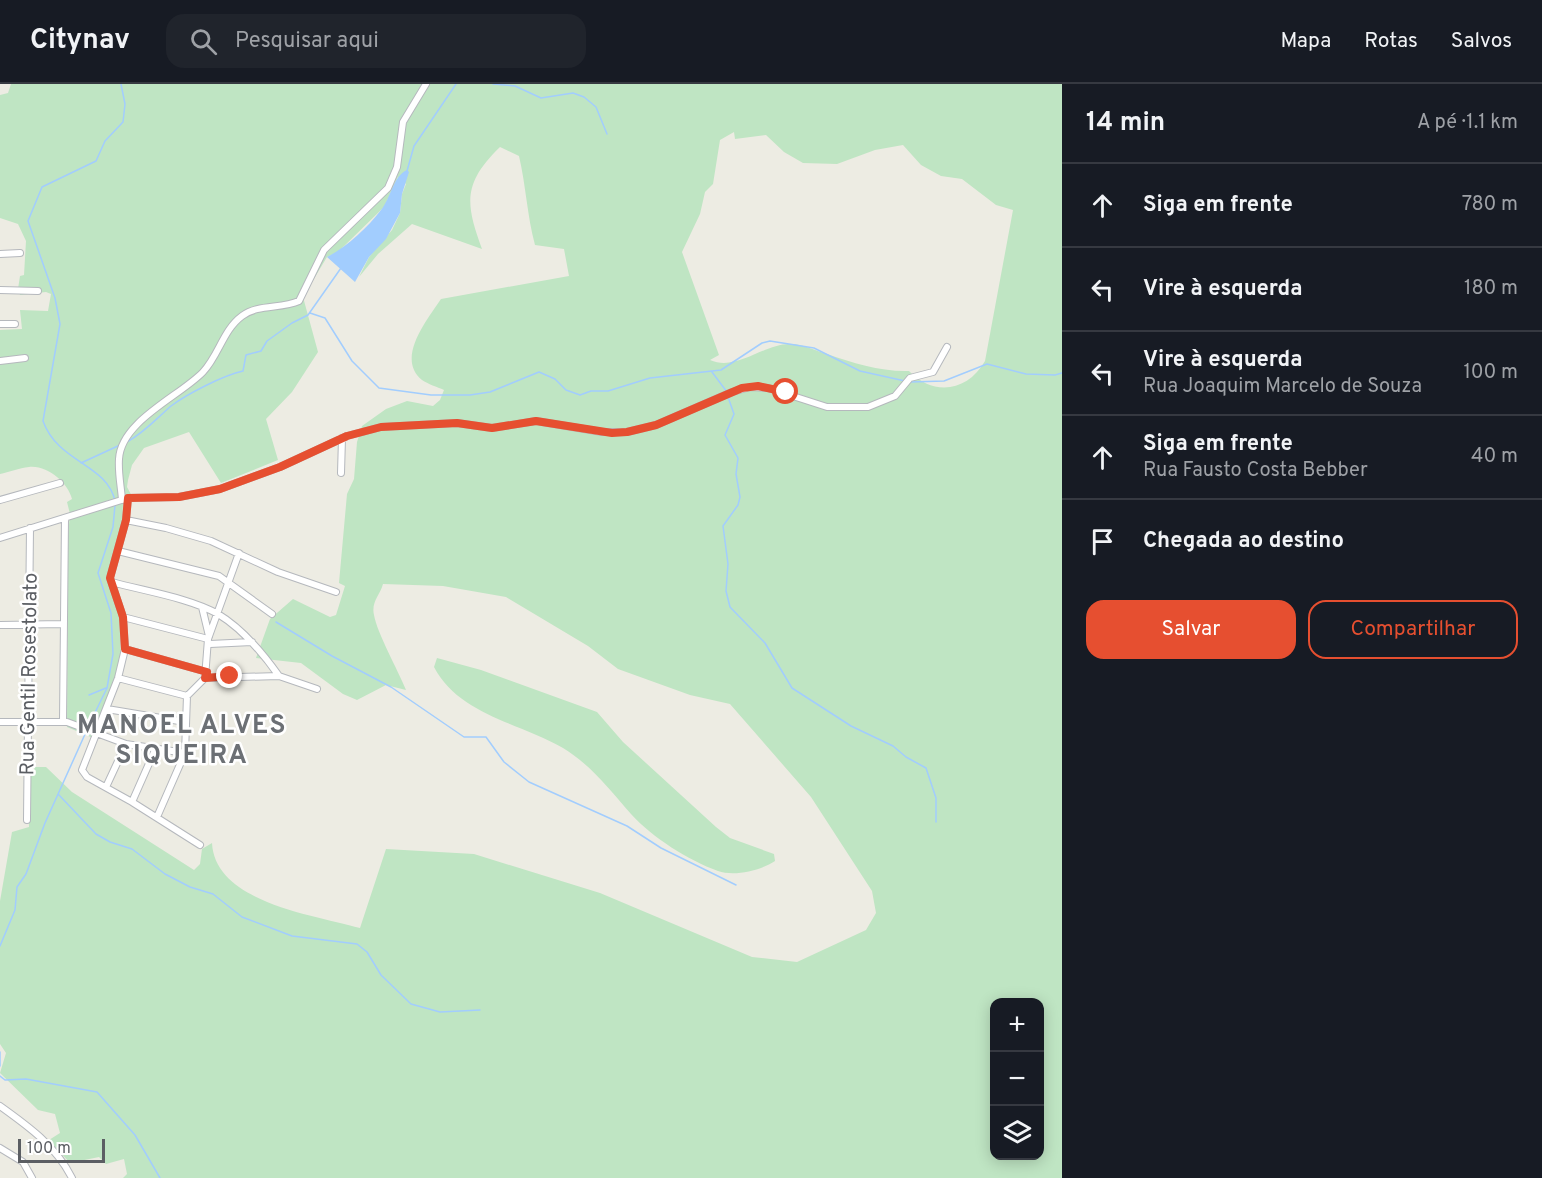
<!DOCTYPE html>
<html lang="pt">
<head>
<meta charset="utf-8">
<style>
	:root { --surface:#171b24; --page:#20242c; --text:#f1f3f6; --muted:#9ea1a6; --line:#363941; --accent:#e64f30 }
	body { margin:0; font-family:Overpass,sans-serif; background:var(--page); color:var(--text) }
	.controls { position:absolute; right:18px; bottom:18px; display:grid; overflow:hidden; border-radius:12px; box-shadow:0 3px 15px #0003 }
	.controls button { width:54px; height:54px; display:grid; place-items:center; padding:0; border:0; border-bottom:2px solid var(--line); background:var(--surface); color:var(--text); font:30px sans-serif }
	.scale { position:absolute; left:18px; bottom:15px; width:87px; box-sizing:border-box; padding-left:6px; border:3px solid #5b5e63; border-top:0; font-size:16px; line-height:21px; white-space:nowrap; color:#5b5e63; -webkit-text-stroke:4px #fff; paint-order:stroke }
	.stop { position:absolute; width:18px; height:18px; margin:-14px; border:4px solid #e64f30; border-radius:50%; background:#fff }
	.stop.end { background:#e64f30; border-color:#fff; box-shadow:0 2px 6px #0008 }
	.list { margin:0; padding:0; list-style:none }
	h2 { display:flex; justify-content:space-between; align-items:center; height:78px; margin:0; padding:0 24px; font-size:26px }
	h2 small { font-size:20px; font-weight:400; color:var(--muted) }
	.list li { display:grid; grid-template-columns:39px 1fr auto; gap:18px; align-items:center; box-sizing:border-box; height:84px; padding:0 24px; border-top:2px solid var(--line) }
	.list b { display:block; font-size:22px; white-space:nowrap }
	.list p { margin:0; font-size:20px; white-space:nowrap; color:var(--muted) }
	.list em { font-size:20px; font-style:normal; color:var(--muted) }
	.actions { display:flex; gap:12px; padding:18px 24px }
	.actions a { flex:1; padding:14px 0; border:2px solid var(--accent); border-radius:18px; text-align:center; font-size:21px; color:var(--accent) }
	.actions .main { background:var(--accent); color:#fff }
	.icon { flex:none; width:33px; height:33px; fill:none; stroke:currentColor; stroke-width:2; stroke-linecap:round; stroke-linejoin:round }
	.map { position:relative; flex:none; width:1062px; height:1094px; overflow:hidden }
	header { display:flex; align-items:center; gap:36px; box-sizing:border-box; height:84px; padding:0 30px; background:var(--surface); border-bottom:2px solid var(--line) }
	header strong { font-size:28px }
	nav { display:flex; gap:33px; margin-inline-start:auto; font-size:21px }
	.search { width:420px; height:54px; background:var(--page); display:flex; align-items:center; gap:15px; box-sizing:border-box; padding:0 21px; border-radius:18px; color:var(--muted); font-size:22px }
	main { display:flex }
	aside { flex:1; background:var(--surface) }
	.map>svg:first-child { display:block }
</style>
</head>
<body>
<header>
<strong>Citynav</strong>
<div class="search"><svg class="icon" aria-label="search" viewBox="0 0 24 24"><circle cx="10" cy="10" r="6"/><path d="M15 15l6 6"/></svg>Pesquisar aqui</div>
<nav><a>Mapa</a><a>Rotas</a><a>Salvos</a></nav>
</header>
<main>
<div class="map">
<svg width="1062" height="1094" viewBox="0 0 1062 1094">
	<rect width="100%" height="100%" fill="#edece3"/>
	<path fill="#bfe5c3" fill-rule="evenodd" d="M11 0H1062V1094H123L127 1090 124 1075 106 1080 99 1073 70 1079 49 1056 60 1049 55 1030 38 1026 0 989 6 969 0 960V817L12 748 29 743 28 700 35 683H46L72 708 194 786 200 780 202 765 212 759C215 819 315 831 360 844L386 765 474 770 600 809 752 873 797 878 866 846 876 829 872 807 811 713 730 620 690 611 618 585 588 562 506 513 443 502 383 500C380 511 371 518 374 531 377 549 398 586 406 606L386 601 357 616 343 610 301 579 256 574 270 535 293 515 330 533 336 531 345 502 339 499 347 410 354 395 357 358 362 342 386 325 407 317 433 322 440 316 444 306C437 303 428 300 422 296 395 274 428 235 441 215L569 192 564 165 535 161C527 131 526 102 519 72L500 63C463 99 465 119 482 165L412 140 378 170 359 193 369 173 392 146 400 129 402 110 406 100 398 93 384 123 338 168 327 173 303 213 318 268 292 308 266 335 278 376 221 399 189 348 144 364 132 381 128 396 127 403 133 414 123 421 122 444 109 495 119 525 121 571 119 588 93 654 67 643 68 451 70 430 67 418 72 415C68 399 48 381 29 383 19 384 9 388 0 390V246L22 245 20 226 48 227 51 210 46 208 20 211 18 205 20 192 24 191 26 157 18 140 0 134V11L8 9ZM734 48 735 55 766 51 784 68 803 79 837 80 875 66 903 61 921 81 941 92 962 95 996 121 1013 126 985 277C968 307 934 313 909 287 882 288 853 279 827 270 816 267 803 260 791 260 764 259 737 288 710 276L719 271 682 168 700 130 705 108 713 100 720 56ZM994 918H1040V1072H994Z
		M437 574 481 586 597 628 623 658 716 743 730 754 774 770 775 777C761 786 735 793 718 787 688 776 653 754 631 730 609 705 592 682 563 664 520 639 459 631 434 583Z"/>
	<path fill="#a2cdfe" d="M407 86 409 88 402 110 400 129 386 155 369 173 355 198 327 173C347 163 368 143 381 126 391 114 393 92 407 86Z"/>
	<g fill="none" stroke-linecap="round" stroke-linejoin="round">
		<path stroke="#a2cdfe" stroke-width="1.5" d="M493 0 515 2 541 14 573 9 584 13 596 23 607 50
			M407 87 414 62 456 0
			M310 229 325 234 352 277 379 304 431 311H470L490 308 539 288 555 295 566 306 580 311 591 307H608L650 294 721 286 762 259 770 257 814 264 860 287 905 297
			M712 288 727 308
			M910 298 944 297 987 280 1026 290 1055 291 1062 289
			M728 313 734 330 725 351 738 374 736 390 740 413 738 421 723 442 728 480 726 507 730 523 765 559 792 604 851 642 893 662 906 673 926 684 936 714V738
			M127 358C145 348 156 335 171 322 187 310 224 291 243 287L246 271 261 267 267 257 292 239 308 231 341 184
			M81 379 120 361
			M115 417C107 380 58 379 43 337L60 240 55 214 28 137 42 103 96 77 105 57 123 38 125 20 121 0
			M276 538 332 572 391 603 464 653H486L504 678 529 698 627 742 661 764 736 801
			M89 611 106 604
			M88 643 107 604 113 570 111 529 98 489 113 443 115 421
			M59 711 96 750 110 758 132 765 165 790 190 803 213 810 242 833 292 852 357 860 367 868 381 891 411 920 440 928 480 926
			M0 862 15 826 17 803 26 790 45 739 86 648
			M0 968V982
			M0 992 5 996 26 995 97 1008 135 1051 160 1094"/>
		<defs>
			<path id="minor" d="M0 170 20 169
				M0 206 38 207
				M0 240H15
				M0 277 25 274
				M341 389 342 354
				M128 414 126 436 110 494 123 533 125 565 118 594 82 686 87 693 132 718 200 761
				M0 416 60 399
				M122 416C121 402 118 389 119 375 121 337 180 312 203 288 219 271 223 246 242 232 258 220 281 225 299 217L324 166 388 104 397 83 403 38 426 0
				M126 436 166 444 211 457 278 488 336 508
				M0 454 128 414 179 413 220 405 280 383 347 352 381 343 457 339 492 344 536 337 602 348H627L656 341 732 308 750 303 768 304 827 323H868L895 312 910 294 933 288 947 263
				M118 467 219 492 272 530
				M112 498C144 507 190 514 218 530 243 545 262 568 279 592
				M202 523 209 552
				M123 533 208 555
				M0 541 63 540
				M210 560 252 558
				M125 565 207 588
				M118 594 187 612
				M205 594 279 592 317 605
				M107 625 185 638
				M63 637 65 434
				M0 638H67L126 660 185 669
				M106 703 126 660
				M132 718 155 666
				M157 733 185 669 187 612 205 594 208 555 239 469
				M27 736 30 444
				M0 1022C28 1042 56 1062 72 1094
				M0 1064 23 1078 32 1094"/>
		</defs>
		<use href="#minor" stroke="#b5b8bd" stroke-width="8"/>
		<use href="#minor" stroke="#fff" stroke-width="6"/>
	</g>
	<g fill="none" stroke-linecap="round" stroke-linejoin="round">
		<path stroke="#e64f30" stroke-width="8" d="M230 592 205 594 207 588 125 565 123 533 110 494 126 436 128 414 179 413 220 405 280 383 347 352 381 343 457 339 492 344 536 337 612 349 627 348 656 341 742 304 758 302 786 308"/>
	</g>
	<g text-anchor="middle" stroke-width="5" stroke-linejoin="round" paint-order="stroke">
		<g font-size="20" fill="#5b5e63" stroke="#fff">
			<text transform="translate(28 590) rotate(-89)" y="7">Rua Gentil Rosestolato</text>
		</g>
		<g font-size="26" font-weight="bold" letter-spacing="1.5" fill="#6c7075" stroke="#fff">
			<text x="182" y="649">MANOEL ALVES<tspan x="182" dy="30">SIQUEIRA</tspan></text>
		</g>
	</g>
</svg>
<div class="controls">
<button>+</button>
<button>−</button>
<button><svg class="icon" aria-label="layers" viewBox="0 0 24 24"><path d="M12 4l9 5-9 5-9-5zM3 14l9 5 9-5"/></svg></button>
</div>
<div class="scale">100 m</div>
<div class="stop" style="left:786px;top:308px"></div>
<div class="stop end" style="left:230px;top:592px"></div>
</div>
<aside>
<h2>14 min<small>A pé · 1.1 km</small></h2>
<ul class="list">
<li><svg class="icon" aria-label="ahead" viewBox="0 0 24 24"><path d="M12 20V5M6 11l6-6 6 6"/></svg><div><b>Siga em frente</b></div><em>780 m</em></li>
<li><svg class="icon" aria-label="left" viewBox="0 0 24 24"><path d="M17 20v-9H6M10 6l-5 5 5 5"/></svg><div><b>Vire à esquerda</b></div><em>180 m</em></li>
<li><svg class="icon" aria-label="left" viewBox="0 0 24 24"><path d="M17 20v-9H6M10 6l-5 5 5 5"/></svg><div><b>Vire à esquerda</b><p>Rua Joaquim Marcelo de Souza</p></div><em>100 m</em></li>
<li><svg class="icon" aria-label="ahead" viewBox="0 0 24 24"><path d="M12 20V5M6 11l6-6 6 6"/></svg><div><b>Siga em frente</b><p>Rua Fausto Costa Bebber</p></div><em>40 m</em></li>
<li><svg class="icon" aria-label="arrive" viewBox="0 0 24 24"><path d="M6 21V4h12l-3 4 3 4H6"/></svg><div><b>Chegada ao destino</b></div></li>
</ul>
<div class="actions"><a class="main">Salvar</a><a>Compartilhar</a></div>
</aside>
</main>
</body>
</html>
